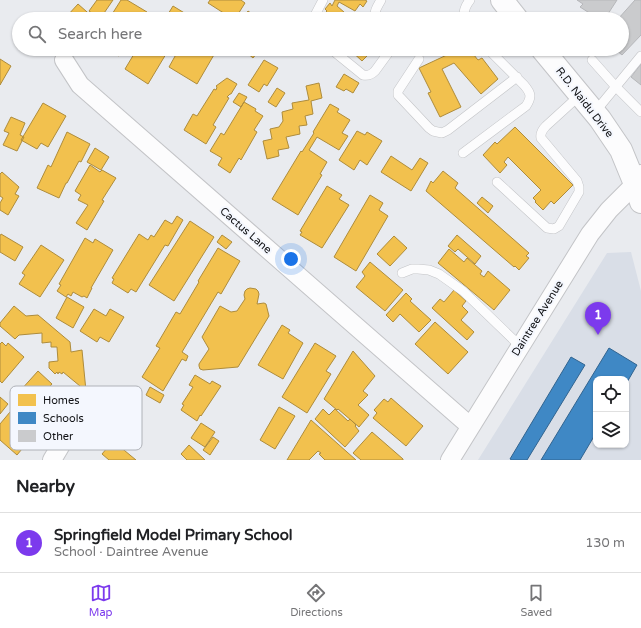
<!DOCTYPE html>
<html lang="en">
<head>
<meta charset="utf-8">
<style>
	:root { --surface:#fff; --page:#f2f2f2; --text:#202124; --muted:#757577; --line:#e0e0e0; --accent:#7c3aed }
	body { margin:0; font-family:"Varela Round",sans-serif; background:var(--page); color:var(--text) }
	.controls { position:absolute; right:12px; bottom:12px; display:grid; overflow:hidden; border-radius:8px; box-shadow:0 1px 3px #0004 }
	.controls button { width:36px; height:36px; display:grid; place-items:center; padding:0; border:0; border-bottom:1px solid var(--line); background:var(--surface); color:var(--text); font:20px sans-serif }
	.you { position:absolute; left:291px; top:259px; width:14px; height:14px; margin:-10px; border:3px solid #fff; border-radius:50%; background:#1a73e8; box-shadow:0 0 0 6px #1a73e833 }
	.badge { display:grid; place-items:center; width:26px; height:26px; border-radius:50%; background:var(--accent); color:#fff; font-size:13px; font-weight:700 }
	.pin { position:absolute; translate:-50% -33px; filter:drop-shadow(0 1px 2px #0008) }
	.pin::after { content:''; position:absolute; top:21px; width:14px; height:12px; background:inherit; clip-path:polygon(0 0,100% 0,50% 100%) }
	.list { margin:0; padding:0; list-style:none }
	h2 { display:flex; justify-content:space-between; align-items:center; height:52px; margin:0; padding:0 16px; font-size:17px }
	h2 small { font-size:13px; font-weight:400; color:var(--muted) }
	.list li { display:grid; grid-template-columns:26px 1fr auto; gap:12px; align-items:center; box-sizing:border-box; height:60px; padding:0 16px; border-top:1px solid var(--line) }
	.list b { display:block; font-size:15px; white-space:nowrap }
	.list p { margin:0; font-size:13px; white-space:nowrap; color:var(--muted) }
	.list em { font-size:13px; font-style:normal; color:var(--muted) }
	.icon { flex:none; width:22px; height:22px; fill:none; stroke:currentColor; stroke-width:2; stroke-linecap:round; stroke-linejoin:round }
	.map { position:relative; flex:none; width:641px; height:460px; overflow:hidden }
	.search { position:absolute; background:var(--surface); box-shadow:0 1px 3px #0004; left:12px; right:12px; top:12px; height:44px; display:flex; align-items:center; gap:10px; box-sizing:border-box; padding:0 14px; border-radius:22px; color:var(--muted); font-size:15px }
	.sheet { height:112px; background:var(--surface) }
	nav { display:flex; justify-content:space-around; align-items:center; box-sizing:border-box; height:56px; border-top:1px solid var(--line); background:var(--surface); font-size:11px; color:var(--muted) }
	nav a { display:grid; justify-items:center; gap:2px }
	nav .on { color:var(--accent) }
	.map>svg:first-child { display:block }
</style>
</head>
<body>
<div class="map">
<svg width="641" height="460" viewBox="0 0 641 460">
	<rect width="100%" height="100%" fill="#e9ebef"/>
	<path fill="#d9dee7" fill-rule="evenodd" d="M631 252 641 291V460H478L607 253ZM596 379H626V445H596Z"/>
	<path fill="#f2c14e" stroke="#ae8c3c" d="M97 0H113L100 19 89 11Z
		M121 0H127L147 12 142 19H109Z
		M210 0H241L245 3 235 19H233L208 3Z
		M335 0H365L367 1 363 7 360 4 355 11 339 2 337 6 352 19H319L327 11 325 9 330 3 332 6Z
		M78 4 95 19H71L67 16Z
		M173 6 191 17 190 19H165Z
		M248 11 259 19H242Z
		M103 49H124L119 56 109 50 107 52Z
		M137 49H169L148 84 125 69Z
		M179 49H208L215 53 197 84 169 67Z
		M249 49H260L253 58 246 52Z
		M349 49H375L370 55 369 54 362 61Z
		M451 49H469L478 60 482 58 498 79 481 94 454 63 442 69 461 107 440 117 428 93 431 92 419 68 451 53 449 51Z
		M0 59 11 66 0 85Z
		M264 60 278 68 267 86 264 84 259 92 248 85Z
		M344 74 359 83 353 93 346 89 344 91 336 87Z
		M227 78 237 84 231 94H230L227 97 229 98 213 125 216 127 206 144 184 130 193 114 197 116 214 89 216 90 217 87 216 86Z
		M319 83 322 98 311 101 313 114 305 116 307 125 299 126 300 134 286 137 289 148 278 150 279 156 267 159 263 141 272 139 270 129 279 127 283 121 282 112 293 109 292 103 309 100 306 86Z
		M277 88 285 93 276 107 268 102Z
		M239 93 247 97 241 107 233 102Z
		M244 102 256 109 255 111 263 116 254 130 257 132 241 160 239 158 230 173 218 165 222 158 210 151 221 133 224 135Z
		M43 103 66 116 48 147 41 143 37 149 21 140Z
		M330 104 339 109 337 112 350 120 342 133 348 136 339 150 317 137 309 150 327 162 320 174 322 175 298 215 272 199 301 151 302 152 314 133 313 132Z
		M11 117 25 123 20 135 24 137 17 151 3 145 9 133 4 131Z
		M515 127 573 185 554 204 551 201 543 210 535 202 536 201 533 198 541 190 508 157 504 162 507 165 500 173 483 155 495 142 497 144Z
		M357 131 365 135 367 132 382 141 367 165 360 160 354 170 339 160Z
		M67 132 90 144 81 162 79 161 67 183H66L59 198 37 188 48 165 51 167Z
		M95 148 109 157 101 170 87 162Z
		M391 156 412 170 420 158 428 163 411 191 381 172Z
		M90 165 100 172 102 170 116 178 102 200 104 201 87 230 76 223 88 205 78 200 81 195 75 191Z
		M443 171 458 183 455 188 529 253 526 256 529 258 519 270 515 266 514 267 426 191 431 181 433 183Z
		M2 172 19 187 15 194 19 196 8 215 0 210V203L3 198 0 196V174Z
		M327 186 342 195 339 199 349 205 322 248 300 235 302 232 300 231Z
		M370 195 383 203 379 210 388 216 356 271 334 257Z
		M482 197 493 206 488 213 477 203Z
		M177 216 183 220 168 246 165 245 136 292 131 289 128 293 112 283 114 279 112 278 139 234 148 240 151 235 154 237 165 220 172 224Z
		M190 221 214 237 174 301 149 285Z
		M1 234 23 247 15 261 0 252V236Z
		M222 235 232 242 226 249 217 242Z
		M457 235 481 256 475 264 458 249 455 252 448 246Z
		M394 236 407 248 390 266 377 254Z
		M85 238 93 243 95 239 113 250 91 288H92L87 298 84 296 82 297 73 292 71 296 68 294 66 297 57 291 61 285 59 284Z
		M41 245 64 260 40 297 19 284 25 275 22 273Z
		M218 248 240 261 221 294 218 292 182 352 188 356 186 361 182 359 163 391 142 377 160 348 156 346 176 312 180 314 199 282 198 281Z
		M449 249 464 262 467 258 482 271 480 274 484 277 488 271 510 290 494 310 438 263Z
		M370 262 403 290 385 311 356 287 365 276 362 272Z
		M250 288 256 289 258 291 259 294 257 304 264 303 266 304 269 316 238 367 203 370 200 369 199 366V364L209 349 202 337 220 306 231 312 237 311 245 299 244 295 245 291 247 289Z
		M454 290 466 301 462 306 468 312 461 320 474 332 467 340 432 308 440 299 444 302Z
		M406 293 412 299 410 301 431 320 419 332 400 314 393 322 386 315Z
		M67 297 84 307 73 328 56 318Z
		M14 306 26 316 38 315 70 342 71 352 82 350 86 391 63 372 62 374 59 372 58 374 57 372 55 374 49 368V362L58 361 57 347H51V342L42 343V333L19 335 15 339 0 326V323Z
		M94 309 106 316 110 309 124 317 109 342 100 337 97 342 80 331Z
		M435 322 468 352 448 374 415 344Z
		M282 325 290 330 288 333 303 343 283 379 258 365Z
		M2 342 6 346 8 343 24 357 2 383 0 381V344Z
		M315 343 336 356 326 371 331 374 307 413 282 397Z
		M353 351 375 376 363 391 368 395 358 405 369 415 359 427 338 409 337 410 324 399Z
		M38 371 52 384 34 404 20 391Z
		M195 375 210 384 212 381 221 386 201 416 200 415 197 421 181 410 184 405 182 404 193 387 189 385Z
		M150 387 164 395 160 403 146 395Z
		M0 397 8 404 0 414Z
		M391 398 423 426 406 446 373 418 377 413 374 410 384 399 388 402Z
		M279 407 295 416 275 449 260 440Z
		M323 409 329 415 335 409 348 421 350 419 356 425 355 426 359 431 345 447 315 419Z
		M10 412 20 421 21 419 36 432 17 455 0 440V424Z
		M311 420 356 460H325L319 454 321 453 318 451 309 460H287Z
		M201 423 215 432 205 447 191 438Z
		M372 432 403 459V460H361L353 453Z
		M213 437 219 441 210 455 203 450Z
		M113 441 136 460H109L102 454Z
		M189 445 205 460H187L181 454Z"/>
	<path fill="#3f88c5" stroke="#316490" d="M609 348 637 365 626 384V379H596V433L580 460H541Z
		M571 357 585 365 527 460H512L510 459Z"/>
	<path fill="#cacbcd" stroke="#b6b7ba" d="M577 0H617L606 17 605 16 603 19H599L580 7 583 4Z
		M635 0H641V35L622 55 615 49H622V19H618Z
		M641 64V85L631 77Z"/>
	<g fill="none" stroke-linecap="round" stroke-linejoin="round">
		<defs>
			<path id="service" d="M313 19 323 0
				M375 19C374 11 377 7 381 0
				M464 19C463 11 465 6 470 0
				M331 49 363 75C368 76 371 75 375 71L391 49
				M419 59 398 91V95L429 128 433 131 442 133 448 130 517 77
				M592 60 616 87 641 112
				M595 112 641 56
				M463 153 526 106C532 97 531 93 524 85L488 49
				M497 182 547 228 554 229 559 226 579 192V187L577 181 541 138C540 133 542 130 546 126L580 95
				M402 273 412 269H418L429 270 439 274 463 291 520 346"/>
			<path id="minor" d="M64 60 80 85 470 426
				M52 460 74 423
				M450 460 590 234 609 210 635 184 641 174"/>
			<path id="tertiary" d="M502 0 517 19
				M542 49 600 119 621 150 635 184 641 202"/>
		</defs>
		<use href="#service" stroke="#c3c4c7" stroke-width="10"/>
		<use href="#minor" stroke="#c3c4c7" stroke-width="20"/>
		<use href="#tertiary" stroke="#c3c4c7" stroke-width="24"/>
		<use href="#service" stroke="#fcfcfd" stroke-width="9"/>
		<use href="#minor" stroke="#fcfcfd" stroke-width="18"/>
		<use href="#tertiary" stroke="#fcfcfd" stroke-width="22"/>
	</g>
	<g text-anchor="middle" stroke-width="4" stroke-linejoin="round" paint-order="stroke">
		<g font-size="11" fill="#0f1013" stroke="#f4f7fe">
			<text transform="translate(585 102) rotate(52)" y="4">R.D. Naidu Drive</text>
			<text transform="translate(246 230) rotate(41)" y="4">Cactus Lane</text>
			<text transform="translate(537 318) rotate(-58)" y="4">Daintree Avenue</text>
		</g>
	</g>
	<rect x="10" y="386" width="132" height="64" rx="6" fill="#f4f7fe" stroke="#afb2b8" stroke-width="1"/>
	<rect x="18" y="394" width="18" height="12" fill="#f2c14e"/>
	<rect x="18" y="412" width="18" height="12" fill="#3f88c5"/>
	<rect x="18" y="430" width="18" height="12" fill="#cacbcd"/>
	<g font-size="11" fill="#0f1013">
		<text x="43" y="404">Homes</text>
		<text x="43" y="422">Schools</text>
		<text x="43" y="440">Other</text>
	</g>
</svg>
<div class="controls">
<button><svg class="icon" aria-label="locate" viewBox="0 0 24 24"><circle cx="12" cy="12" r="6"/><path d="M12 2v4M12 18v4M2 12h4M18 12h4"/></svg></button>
<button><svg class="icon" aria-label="layers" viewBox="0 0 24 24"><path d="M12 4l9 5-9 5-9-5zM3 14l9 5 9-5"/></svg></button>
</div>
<div class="you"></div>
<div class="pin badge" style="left:598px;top:335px">1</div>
<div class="search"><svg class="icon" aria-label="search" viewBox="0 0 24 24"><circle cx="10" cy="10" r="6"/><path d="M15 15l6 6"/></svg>Search here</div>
</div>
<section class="sheet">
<h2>Nearby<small></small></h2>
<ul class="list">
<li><span class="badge">1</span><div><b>Springfield Model Primary School</b><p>School · Daintree Avenue</p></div><em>130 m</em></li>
</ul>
</section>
<nav>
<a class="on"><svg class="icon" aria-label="map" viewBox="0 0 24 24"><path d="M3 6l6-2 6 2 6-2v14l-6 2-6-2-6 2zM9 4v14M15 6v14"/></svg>Map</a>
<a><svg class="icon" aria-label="directions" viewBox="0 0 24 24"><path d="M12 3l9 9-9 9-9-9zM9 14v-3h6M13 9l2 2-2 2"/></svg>Directions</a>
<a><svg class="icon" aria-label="saved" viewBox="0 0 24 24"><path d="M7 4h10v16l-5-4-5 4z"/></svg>Saved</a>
</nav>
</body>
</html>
